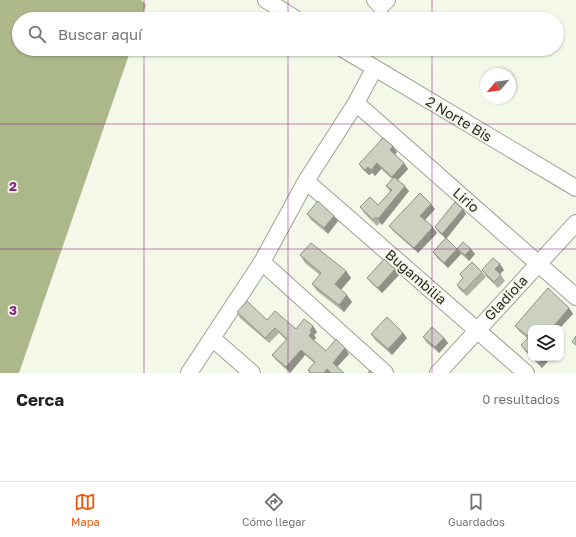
<!DOCTYPE html>
<html lang="es">
<head>
<meta charset="utf-8">
<style>
	:root { --surface:#fff; --page:#f6f6f6; --text:#202124; --muted:#757577; --line:#e0e0e0; --accent:#ea580c }
	body { margin:0; font-family:"Golos Text",sans-serif; background:var(--page); color:var(--text) }
	.controls { position:absolute; right:12px; bottom:12px; display:grid; overflow:hidden; border-radius:8px; box-shadow:0 1px 3px #0004 }
	.controls button { width:36px; height:36px; display:grid; place-items:center; padding:0; border:0; border-bottom:1px solid var(--line); background:var(--surface); color:var(--text); font:20px sans-serif }
	.compass { position:absolute; left:480px; top:68px; width:36px; height:36px; border-radius:50%; background:var(--surface); box-shadow:0 1px 3px #0004; rotate:241deg }
	.list { margin:0; padding:0; list-style:none }
	h2 { display:flex; justify-content:space-between; align-items:center; height:52px; margin:0; padding:0 16px; font-size:17px }
	h2 small { font-size:13px; font-weight:400; color:var(--muted) }
	.icon { flex:none; width:22px; height:22px; fill:none; stroke:currentColor; stroke-width:2; stroke-linecap:round; stroke-linejoin:round }
	.map { position:relative; flex:none; width:576px; height:373px; overflow:hidden }
	.search { position:absolute; background:var(--surface); box-shadow:0 1px 3px #0004; left:12px; right:12px; top:12px; height:44px; display:flex; align-items:center; gap:10px; box-sizing:border-box; padding:0 14px; border-radius:22px; color:var(--muted); font-size:15px }
	.sheet { height:108px; background:var(--surface) }
	nav { display:flex; justify-content:space-around; align-items:center; box-sizing:border-box; height:56px; border-top:1px solid var(--line); background:var(--surface); font-size:11px; color:var(--muted) }
	nav a { display:grid; justify-items:center; gap:2px }
	nav .on { color:var(--accent) }
	.map>svg:first-child { display:block }
</style>
</head>
<body>
<div class="map">
<svg width="576" height="373" viewBox="0 0 576 373">
	<rect width="100%" height="100%" fill="#f4f8e9"/>
	<path fill="#adb88a" d="M0 0H141L146 5 141 19H19V49H131L19 373H0Z"/>
	<g fill="none" stroke-linecap="round" stroke-linejoin="round">
		<defs>
			<path id="minor" d="M266 0 296 19
				M375 0 381 6 387 0
				M343 49 576 188
				M356 103 576 297
				M306 181 526 373
				M262 262 385 373
				M212 338 252 373
				M189 373 262 262 306 181 356 103 374 69
				M438 373 576 223"/>
		</defs>
		<use href="#minor" stroke="#9ea294" stroke-width="18"/>
		<use href="#minor" stroke="#fff" stroke-width="16"/>
	</g>
	<path fill="#afb3a6" d="M397 152 395 155 404 163 408 169 398 180 409 191 382 225 380 223 377 226 364 213 360 207 378 205 390 192 386 186 392 179 381 169 375 176 372 173 369 175 363 170 359 164Z
		M435 209 425 220 437 233 418 253 393 231 389 226Z
		M463 209 466 214 446 239 457 249 475 254 469 261 461 254 448 268 437 258 433 252 445 238 438 232 435 227Z
		M307 214 338 221 328 234 311 220Z
		M300 255 346 271 351 278 341 290 352 302 344 312 317 291 312 284 320 275 305 263Z
		M482 270H504L500 274 505 281 498 288 486 276Z
		M482 272 486 277 467 296 460 290 457 285 463 278 460 274Z
		M399 275 382 293 371 283 367 278Z
		M569 308 573 314 531 328V357L525 351 521 345 528 339 519 331 515 326Z
		M237 312 267 320 296 329 313 326 317 332 314 335 316 338 314 340 326 351 349 354 337 367 344 373H309V372L308 370 314 363 305 355 290 373 276 360 272 355 286 340 279 333 269 343 240 318Z
		M403 333 407 338 392 355 375 340 371 334Z
		M423 337 444 338 448 343 439 353 427 343Z
		M532 358H550V359L542 368Z"/>
	<path fill="#8f9287" d="M393 146 397 152 394 156 390 150Z
		M377 163 381 169 375 176 371 170Z
		M404 163 408 169 396 182 392 177Z
		M368 167 372 173 369 175 365 170Z
		M405 186 409 191 382 225 378 219Z
		M431 204 435 209 424 221 420 216Z
		M463 209 466 214 446 239 442 234Z
		M334 216 338 221 328 234 324 228Z
		M433 227 437 233 418 253 414 248Z
		M457 249 461 254 448 268 444 263Z
		M471 249 475 254 469 261 465 255Z
		M500 264 504 270 499 275 495 269Z
		M395 269 399 275 382 293 378 288Z
		M346 271 351 278 339 292 335 284Z
		M347 295 352 302 344 312 339 305Z
		M569 308 573 314 560 328H552Z
		M313 326 317 332 314 335 316 338 313 341 309 336 310 331Z
		M403 333 407 338 392 355 388 349Z
		M444 338 448 343 439 353 435 347Z
		M345 348 349 354 336 368 333 363Z
		M301 350 305 355 290 373 286 367Z
		M543 358H550V359L542 368 538 363Z
		M327 369 330 373H324Z"/>
	<path fill="#ccd0c1" stroke="#8f9287" d="M383 138 393 146 390 150 404 163 392 177 377 163 371 170 368 167 365 170 359 164Z
		M394 177 405 186 378 219 376 217 373 220 360 207 370 197 378 205 392 190 386 186Z
		M420 193 431 204 420 216 433 227 414 248 389 226Z
		M318 201 334 216 324 228 307 214Z
		M455 202 463 209 442 234 435 227Z
		M446 238 457 249 444 263 433 252Z
		M463 242 471 249 465 255 457 249Z
		M311 243 346 271 335 284 347 295 339 305 312 284 321 273 300 255Z
		M493 258 500 264 495 269 501 275 494 282 482 270Z
		M384 259 395 269 378 288 367 278Z
		M472 262 482 272 464 291 457 285 463 278 460 274Z
		M548 288 569 308 552 328H531V356L521 345 529 337 515 326Z
		M247 301 267 320 275 311 296 329 304 319 313 326 310 331 312 332 309 336 326 351 336 339 345 348 333 363 344 373H331L327 369 324 373H309L310 371 308 370 315 362 301 350 286 367 272 355 287 339 275 328 265 338 237 312Z
		M387 317 403 333 388 349 371 334Z
		M432 327 444 338 435 347 423 337Z
		M576 336V345L572 342Z
		M533 358H543L538 363Z
		M370 370 373 373H368Z"/>
	<path fill="none" stroke="#8e268c" stroke-width="1" stroke-opacity="0.55" d="M144 0V19M288 0V19M432 0V19M144 49V373M288 49V373M432 49V373M0 124H576M0 249H576"/>
	<g text-anchor="middle" stroke-width="3.5" stroke-linejoin="round" paint-order="stroke">
		<g font-size="14" fill="#2a2b26" stroke="#f4f8e9">
			<text transform="translate(459 119) rotate(31)" y="5">2 Norte Bis</text>
			<text transform="translate(466 200) rotate(41)" y="5">Lirio</text>
			<text transform="translate(416 277) rotate(41)" y="5">Bugambilia</text>
			<text transform="translate(506 298) rotate(-47)" y="5">Gladiola</text>
		</g>
	</g>
	<g font-size="13" text-anchor="middle" font-weight="bold" fill="#8e268c" stroke="#f4f8e9" stroke-width="3.5" stroke-linejoin="round" paint-order="stroke">
		<text x="13" y="191">2</text>
		<text x="13" y="315">3</text>
	</g>
</svg>
<div class="controls">
<button><svg class="icon" aria-label="layers" viewBox="0 0 24 24"><path d="M12 4l9 5-9 5-9-5zM3 14l9 5 9-5"/></svg></button>
</div>
<svg class="compass" viewBox="-18 -18 36 36"><path d="M0-13l5 13h-10z" fill="#e53935"/><path d="M0 13l5-13h-10z" fill="#757577"/></svg>
<div class="search"><svg class="icon" aria-label="search" viewBox="0 0 24 24"><circle cx="10" cy="10" r="6"/><path d="M15 15l6 6"/></svg>Buscar aquí</div>
</div>
<section class="sheet">
<h2>Cerca<small>0 resultados</small></h2>
<ul class="list">
</ul>
</section>
<nav>
<a class="on"><svg class="icon" aria-label="map" viewBox="0 0 24 24"><path d="M3 6l6-2 6 2 6-2v14l-6 2-6-2-6 2zM9 4v14M15 6v14"/></svg>Mapa</a>
<a><svg class="icon" aria-label="directions" viewBox="0 0 24 24"><path d="M12 3l9 9-9 9-9-9zM9 14v-3h6M13 9l2 2-2 2"/></svg>Cómo llegar</a>
<a><svg class="icon" aria-label="saved" viewBox="0 0 24 24"><path d="M7 4h10v16l-5-4-5 4z"/></svg>Guardados</a>
</nav>
</body>
</html>
